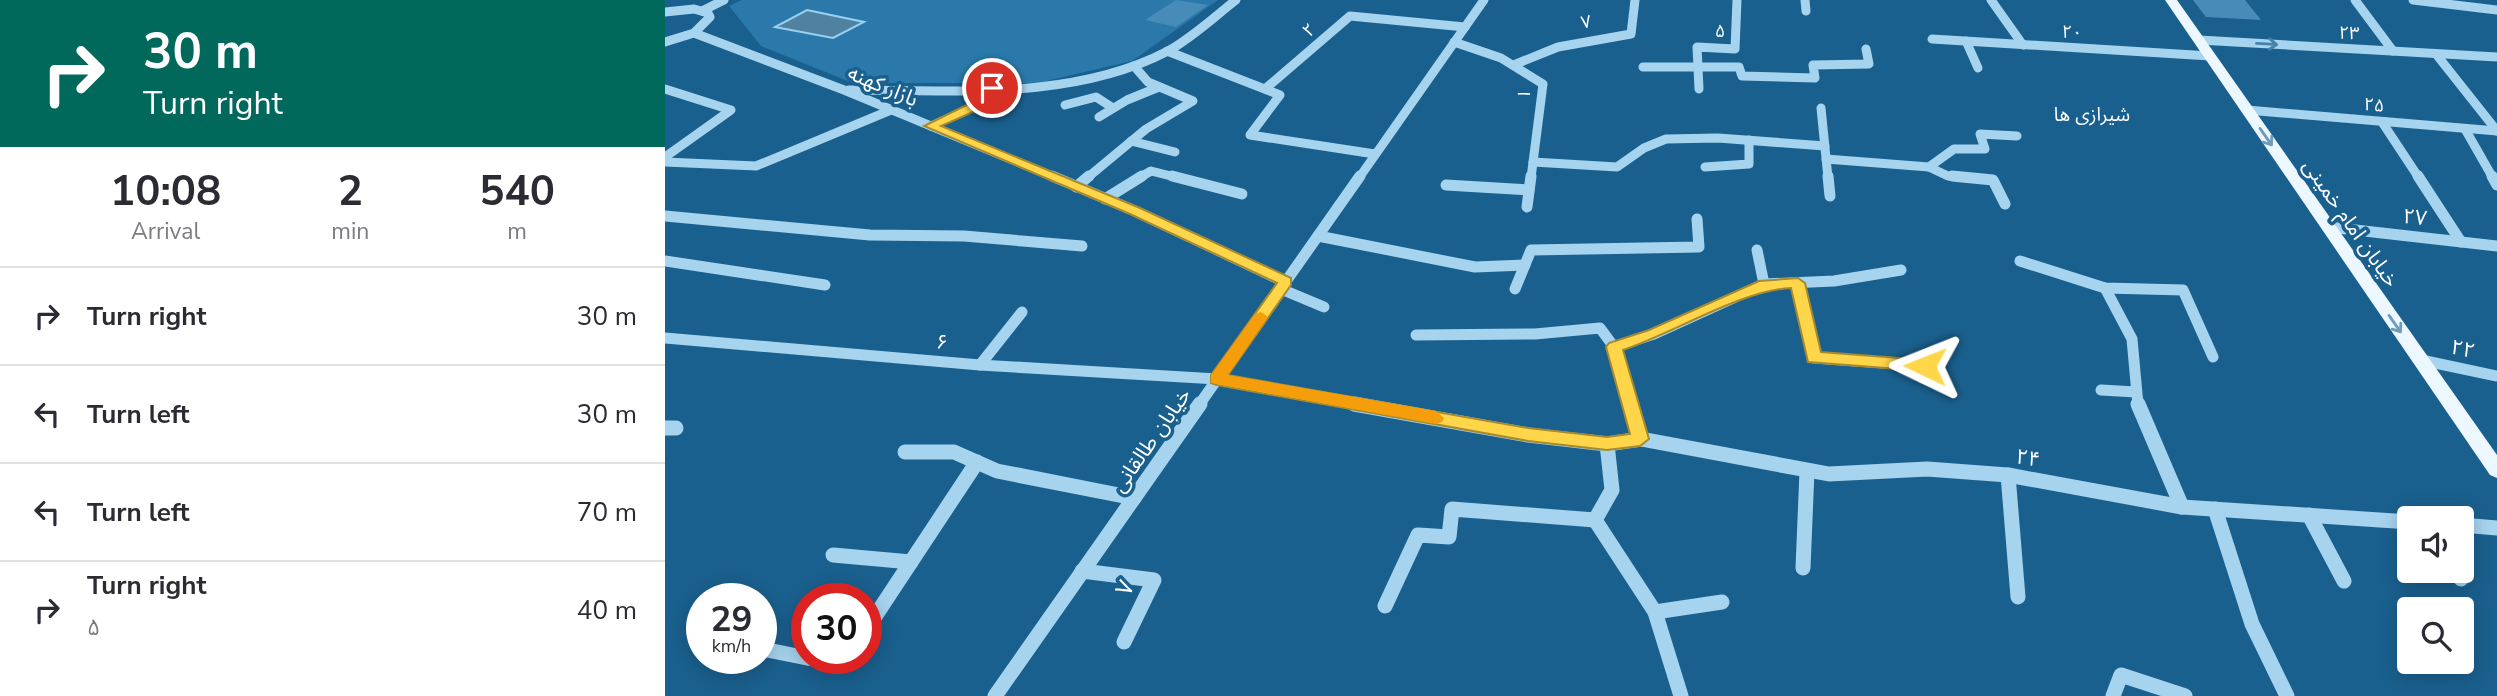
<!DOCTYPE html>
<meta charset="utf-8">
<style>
body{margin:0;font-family:"Nunito Sans","Noto Sans Arabic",sans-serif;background:#f2f2f3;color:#2b2b33;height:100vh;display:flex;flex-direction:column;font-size:26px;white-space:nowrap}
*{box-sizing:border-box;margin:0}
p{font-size:23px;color:#7c7c81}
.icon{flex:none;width:38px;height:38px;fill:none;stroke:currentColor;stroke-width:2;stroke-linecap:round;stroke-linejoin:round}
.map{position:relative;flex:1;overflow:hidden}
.drawer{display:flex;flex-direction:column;background:#fff;width:665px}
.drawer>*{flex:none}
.hud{background:#00695c;color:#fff;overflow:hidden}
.tools{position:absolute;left:1732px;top:506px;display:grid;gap:14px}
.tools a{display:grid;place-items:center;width:77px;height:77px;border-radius:7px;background:#fff;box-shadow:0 4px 18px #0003;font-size:35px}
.speed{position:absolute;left:21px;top:583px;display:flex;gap:14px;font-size:35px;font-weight:700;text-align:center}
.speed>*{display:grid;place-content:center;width:91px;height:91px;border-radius:50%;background:#fff;box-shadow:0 4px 18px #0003;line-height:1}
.speed small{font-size:18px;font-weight:400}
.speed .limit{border:10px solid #d22;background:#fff;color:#111}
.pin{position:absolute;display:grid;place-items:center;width:60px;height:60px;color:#fff;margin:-30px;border:4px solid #fff;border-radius:50%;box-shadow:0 2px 7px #0007}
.me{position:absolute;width:77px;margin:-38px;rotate:272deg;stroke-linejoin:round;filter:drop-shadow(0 0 5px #0008)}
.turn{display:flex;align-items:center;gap:24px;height:147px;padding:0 28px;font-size:32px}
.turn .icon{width:91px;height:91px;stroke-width:2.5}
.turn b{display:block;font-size:49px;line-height:60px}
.eta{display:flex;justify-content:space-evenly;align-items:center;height:119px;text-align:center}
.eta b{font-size:42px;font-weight:700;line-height:49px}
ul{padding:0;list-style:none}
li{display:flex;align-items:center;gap:21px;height:98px;padding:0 28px;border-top:2px solid #e1e1e2}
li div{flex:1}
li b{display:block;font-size:26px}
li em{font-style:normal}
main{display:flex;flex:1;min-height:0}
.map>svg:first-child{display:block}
.green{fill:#2a79aa}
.water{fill:#4f81a1;stroke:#99d0f0;stroke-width:2}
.building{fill:#478cb8}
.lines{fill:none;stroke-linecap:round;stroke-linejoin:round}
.minor-far2{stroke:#a6d3ee;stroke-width:9}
.minor-far1{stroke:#a6d3ee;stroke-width:11}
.minor{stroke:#a6d3ee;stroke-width:15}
.major{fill:#edf7ff;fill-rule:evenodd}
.oneway{stroke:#4482ab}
.oneway2{stroke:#6e9cbb}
.route{fill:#ffd54a;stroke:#a68a30;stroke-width:2}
.slow{fill:#f59e0b}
.labels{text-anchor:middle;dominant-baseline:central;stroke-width:7;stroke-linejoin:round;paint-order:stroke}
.far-street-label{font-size:18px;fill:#fff;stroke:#1a608e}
.far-neighbourhood-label{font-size:19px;fill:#fff;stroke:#1a608e}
.street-label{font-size:21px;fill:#fff;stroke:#1a608e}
.near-street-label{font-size:24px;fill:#fff;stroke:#1a608e}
</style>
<main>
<section class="drawer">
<div class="hud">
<div class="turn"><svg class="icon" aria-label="right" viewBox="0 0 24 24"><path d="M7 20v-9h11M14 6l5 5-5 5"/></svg><div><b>30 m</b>Turn right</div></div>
</div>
<div class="eta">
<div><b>10:08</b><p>Arrival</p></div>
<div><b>2</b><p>min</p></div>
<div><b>540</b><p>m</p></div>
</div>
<ul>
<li><svg class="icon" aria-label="right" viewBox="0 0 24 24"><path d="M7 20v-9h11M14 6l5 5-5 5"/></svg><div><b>Turn right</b></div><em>30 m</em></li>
<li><svg class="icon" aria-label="left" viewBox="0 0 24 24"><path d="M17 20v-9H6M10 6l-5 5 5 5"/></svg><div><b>Turn left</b></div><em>30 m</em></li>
<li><svg class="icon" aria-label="left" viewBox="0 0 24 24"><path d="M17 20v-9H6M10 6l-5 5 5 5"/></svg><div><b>Turn left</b></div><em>70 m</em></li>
<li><svg class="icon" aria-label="right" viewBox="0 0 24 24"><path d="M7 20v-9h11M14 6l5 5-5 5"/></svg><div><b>Turn right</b><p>۵</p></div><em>40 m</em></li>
</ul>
</section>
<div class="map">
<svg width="1832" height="696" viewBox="0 0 1832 696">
<rect width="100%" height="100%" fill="#1a608e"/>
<path class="green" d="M 77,0 L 553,0 L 467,61 L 372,83 L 188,83 L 96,46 L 64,6 Z"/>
<path class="water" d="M 142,10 L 199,22 L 168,38 L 110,27 Z"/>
<g class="building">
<path d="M 511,0 L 543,5 L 511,27 L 480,20 Z"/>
<path d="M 1528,0 L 1580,0 L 1596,20 L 1541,17 Z"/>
</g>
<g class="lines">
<g class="minor-far2">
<path d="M 1140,0 L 1141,11"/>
<path d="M 1326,0 L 1358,45"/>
<path d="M 1690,0 L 1728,51"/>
<path d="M 1748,0 L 1832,10"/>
<path d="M 37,11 L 59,0"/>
<path d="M 0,12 L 29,9 L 43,13 L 45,17 L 29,33 L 0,42"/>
<path d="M 29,33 L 179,90 L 391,178"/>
<path d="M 1267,39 L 1545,56"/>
<path d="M 1534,40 L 1832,57"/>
<path d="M 1301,41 L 1313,68"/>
<path d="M 789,42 L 836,58 L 878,84 L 866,178"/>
<path d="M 502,51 L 615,95 L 585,135 L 710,154"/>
<path d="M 1771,54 L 1832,131"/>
<path d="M 851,64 L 893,47 L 966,34 L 970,0"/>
<path d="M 978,67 L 1074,67 L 1077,76 L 1150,78 L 1148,65 L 1204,64 L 1201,49"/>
<path d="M 0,89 L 66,110 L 0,157"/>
<path d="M 600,89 L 685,16 L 800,27"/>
<path d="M 1034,89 L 1032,47 L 1070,49 L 1072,0"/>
<path d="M 184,90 C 289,90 407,101 503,51 C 528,37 549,17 571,0"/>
<path d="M 400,105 L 431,97 L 448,108"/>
<path d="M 1156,108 L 1163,178"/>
<path d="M 1582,110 L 1832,131"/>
<path d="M 434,117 L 462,100 L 494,87"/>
<path d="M 1717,122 L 1754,178"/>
<path d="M 266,126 L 313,105 L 327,87"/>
<path d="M 1800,129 L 1828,178"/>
<path d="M 466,141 L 510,152"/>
<path d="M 1161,159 L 1264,167 L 1289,149 L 1320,149 L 1315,134 L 1352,136"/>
<path d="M 0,162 L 91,166 L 226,110"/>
<path d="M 868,162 L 952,167 L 979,148 L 1001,139 L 1053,138 L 1160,146"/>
<path d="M 1040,167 L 1084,164 L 1084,140"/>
<path d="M 1264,167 L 1283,176 L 1306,178"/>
<path d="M 422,178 L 481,129 L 528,101 L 483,82 L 469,66"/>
<path d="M 474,178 L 486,171 L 514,178"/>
<path d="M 694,178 L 819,0"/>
</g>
<g class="minor-far1">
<path d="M 387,176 L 470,211 L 620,282"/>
<path d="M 507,176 L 577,194"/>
<path d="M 1163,176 L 1165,196"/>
<path d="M 1287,176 L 1328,180 L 1340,204"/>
<path d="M 1753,176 L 1796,242"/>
<path d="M 1827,176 L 1832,185"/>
<path d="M 781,185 L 864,190"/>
<path d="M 411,187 L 424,176"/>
<path d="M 440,199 L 477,176"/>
<path d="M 862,207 L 866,176"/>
<path d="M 0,216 L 205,235 L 299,236 L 417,246"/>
<path d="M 1664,227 L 1832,246"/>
<path d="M 653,236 L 810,267 L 860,265"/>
<path d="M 1092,250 L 1099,284"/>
<path d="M 0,261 L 160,285"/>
<path d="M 1355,261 L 1440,288 L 1518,290 L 1548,357"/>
<path d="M 1133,283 L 1149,358 L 1260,366"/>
<path d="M 1440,288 L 1467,339 L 1473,405"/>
<path d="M 616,289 L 659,307"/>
<path d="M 850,289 L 866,250 L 1034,247 L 1032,219"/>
<path d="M 751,335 L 870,334 L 935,328 L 949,347"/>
<path d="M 0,338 L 315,365 L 552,379 L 698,405"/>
<path d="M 1756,360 L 1832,376"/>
<path d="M 315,365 L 357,312"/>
<path d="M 1436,390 L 1471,392"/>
<path d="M 534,405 L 695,176"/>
<path d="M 966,405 L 949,347 L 989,334 L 1099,284 L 1169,281 L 1236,270"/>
</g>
<g class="minor">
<path d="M 689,404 L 863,435 L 942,444 L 976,439 L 1164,474 L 1262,469 L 1343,475 L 1517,507 L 1745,522"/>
<path d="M 966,404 L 976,439"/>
<path d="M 1473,404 L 1517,507"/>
<path d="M 0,428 L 11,428"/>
<path d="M 942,444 L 947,490 L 930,520 L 990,612 L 1016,696"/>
<path d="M 240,452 L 289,452 L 332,471 L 469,498"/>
<path d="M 1343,475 L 1353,597"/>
<path d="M 1550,509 L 1587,624 L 1622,696"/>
<path d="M 1644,515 L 1679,581"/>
<path d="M 1797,525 L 1832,528"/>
<path d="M 168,555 L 246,562"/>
<path d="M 1138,568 L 1142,471"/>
<path d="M 1790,570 L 1796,579"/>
<path d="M 417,571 L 489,580 L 459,642"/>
<path d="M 720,606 L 753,535 L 784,537 L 787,509 L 930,520"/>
<path d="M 990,612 L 1057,602"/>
<path d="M 201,630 L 312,462"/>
<path d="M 98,649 L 142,658"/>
<path d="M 143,658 L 178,665 L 183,658"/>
<path d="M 330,696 L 535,404"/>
<path d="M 1448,696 L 1456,675 L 1520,696"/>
</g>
<path class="major" d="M 1500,0 L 1512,0 L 1832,455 L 1832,478 L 1825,475 Z"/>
</g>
<defs><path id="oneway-shaft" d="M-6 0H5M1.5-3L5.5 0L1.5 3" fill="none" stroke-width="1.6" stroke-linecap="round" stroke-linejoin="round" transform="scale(1.75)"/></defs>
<use class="oneway" href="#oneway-shaft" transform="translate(1602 44) rotate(3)"/>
<g class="oneway2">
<use href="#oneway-shaft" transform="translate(1601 137) rotate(55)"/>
<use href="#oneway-shaft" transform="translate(1730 324) rotate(55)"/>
</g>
<path class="route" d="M 322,85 L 332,88 L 317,108 L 276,126 L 475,208 L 626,278 L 626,285 L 563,375 L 863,428 L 942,437 L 965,434 L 941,347 L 944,343 L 984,330 L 1094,281 L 1133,278 L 1140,283 L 1156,352 L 1260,360 L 1268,366 L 1260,371 L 1143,362 L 1126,288 C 1077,290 1009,333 958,350 L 984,439 L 975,446 L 942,450 L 863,441 L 552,385 L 546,383 L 546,375 L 612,283 L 465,214 L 259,126 L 308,102 Z"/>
<path class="slow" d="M 596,312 L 603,317 L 563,375 L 771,411 L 779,418 L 777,422 L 771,424 L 546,383 L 546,375 L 590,314 Z"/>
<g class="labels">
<g class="far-street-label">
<text transform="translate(921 22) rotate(-10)">۷</text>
<text transform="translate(644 30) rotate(-41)">۲</text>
<text transform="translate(1055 31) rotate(2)">۵</text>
<text transform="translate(1407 32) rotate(3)">۲۰</text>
<text transform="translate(1684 33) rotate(3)">۲۳</text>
<text transform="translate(859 94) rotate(-82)">۱</text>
<text transform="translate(1709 105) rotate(5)">۲۵</text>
</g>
<g class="far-neighbourhood-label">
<text x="1427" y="115">شیرازی ها</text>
</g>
<g class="street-label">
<text transform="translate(218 86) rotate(23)">بازار کهنه</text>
<text transform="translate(1750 217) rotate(6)">۲۷</text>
<text transform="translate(1686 223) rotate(55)">خیابان امام خمینی</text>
<text transform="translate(277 342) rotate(5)">۶</text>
<text transform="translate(1798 349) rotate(12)">۲۲</text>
<text transform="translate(486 440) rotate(-55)">خیابان طالقانی</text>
<text transform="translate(1363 458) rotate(9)">۲۴</text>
</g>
<g class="near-street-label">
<text transform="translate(460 588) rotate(-65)">۷</text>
</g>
</g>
</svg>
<div class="tools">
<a><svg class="icon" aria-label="sound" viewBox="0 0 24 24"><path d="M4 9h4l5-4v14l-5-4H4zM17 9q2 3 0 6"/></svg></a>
<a><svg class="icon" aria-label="search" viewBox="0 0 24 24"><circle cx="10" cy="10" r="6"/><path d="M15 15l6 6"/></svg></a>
</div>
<div class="speed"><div>29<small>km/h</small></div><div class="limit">30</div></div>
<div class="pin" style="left:327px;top:88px;background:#d93025"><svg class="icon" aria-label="arrive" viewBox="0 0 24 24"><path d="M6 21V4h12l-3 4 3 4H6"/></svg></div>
<svg class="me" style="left:1260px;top:366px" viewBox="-20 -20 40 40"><path d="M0-17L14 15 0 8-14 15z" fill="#ffd54a" stroke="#fff" stroke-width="4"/></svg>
</div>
</main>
